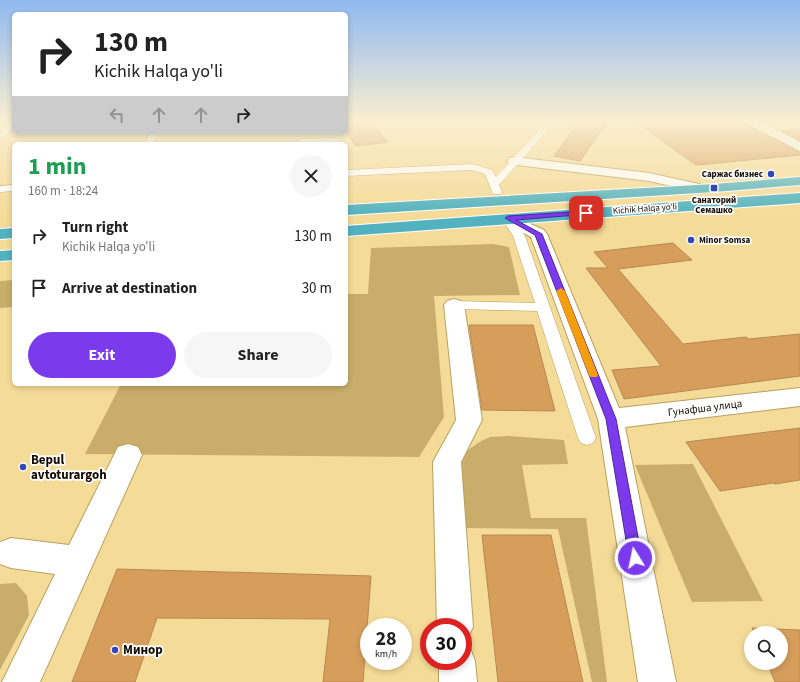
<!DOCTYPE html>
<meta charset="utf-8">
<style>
body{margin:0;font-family:"Source Sans 3",sans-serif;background:#f6f6f6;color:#222;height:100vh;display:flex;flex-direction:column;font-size:15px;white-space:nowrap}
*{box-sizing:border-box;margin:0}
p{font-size:13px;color:#767676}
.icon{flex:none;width:22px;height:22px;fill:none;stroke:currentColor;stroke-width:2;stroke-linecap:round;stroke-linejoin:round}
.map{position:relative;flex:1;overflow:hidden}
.panel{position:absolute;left:12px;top:142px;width:336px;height:244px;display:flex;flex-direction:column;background:#fff;border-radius:6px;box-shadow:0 2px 6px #0003}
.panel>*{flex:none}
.hud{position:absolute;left:12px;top:12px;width:336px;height:122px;border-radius:6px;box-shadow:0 2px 6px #0003;background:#fff;color:#222;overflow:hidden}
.tools{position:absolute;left:744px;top:626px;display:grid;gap:8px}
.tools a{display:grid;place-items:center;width:44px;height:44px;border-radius:50%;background:#fff;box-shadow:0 2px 6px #0003;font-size:20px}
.speed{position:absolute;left:360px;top:618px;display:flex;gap:8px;font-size:20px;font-weight:700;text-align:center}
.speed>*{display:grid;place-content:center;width:52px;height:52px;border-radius:50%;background:#fff;box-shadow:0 2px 6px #0003;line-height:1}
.speed small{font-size:10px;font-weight:400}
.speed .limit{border:6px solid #d22;background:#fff;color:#111}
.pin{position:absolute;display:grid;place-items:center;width:34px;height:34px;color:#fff;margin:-17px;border-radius:8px;box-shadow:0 2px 6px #0006}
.me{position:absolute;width:44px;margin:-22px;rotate:350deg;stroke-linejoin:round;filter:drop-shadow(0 0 3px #0008)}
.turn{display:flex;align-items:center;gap:14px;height:84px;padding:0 16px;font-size:18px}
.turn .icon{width:52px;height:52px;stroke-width:2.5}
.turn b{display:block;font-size:28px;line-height:34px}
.lanes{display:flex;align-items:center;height:38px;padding:0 16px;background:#0003;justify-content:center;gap:20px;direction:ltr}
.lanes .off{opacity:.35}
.round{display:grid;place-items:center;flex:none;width:42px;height:42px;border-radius:21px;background:#f6f6f6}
.overview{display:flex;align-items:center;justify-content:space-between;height:68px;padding:0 16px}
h1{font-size:24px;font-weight:700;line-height:30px;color:#1e9e55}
.button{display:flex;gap:8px;margin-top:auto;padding:8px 16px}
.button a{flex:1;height:46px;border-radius:24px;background:#7c3aed;color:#fff;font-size:16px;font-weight:700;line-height:46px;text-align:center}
.button a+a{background:#f6f6f6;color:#222}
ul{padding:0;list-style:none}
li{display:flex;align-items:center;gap:12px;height:52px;padding:0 16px}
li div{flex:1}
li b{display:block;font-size:15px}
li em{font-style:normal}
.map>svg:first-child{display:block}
.green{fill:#c8ae6a}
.building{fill:#d79e5b;stroke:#b68853}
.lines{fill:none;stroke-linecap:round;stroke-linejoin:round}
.service-casing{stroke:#b9a05e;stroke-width:1}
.pedestrian-casing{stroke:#b9a05e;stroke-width:2}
.minor-casing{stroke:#b9a05e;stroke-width:2}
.trunk-casing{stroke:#fff;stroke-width:2}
.service{fill:#fff;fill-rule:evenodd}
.pedestrian{fill:#fff;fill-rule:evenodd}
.minor{fill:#fff;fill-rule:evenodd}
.trunk{fill:#52b2bf;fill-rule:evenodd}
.route{fill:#7c3aed;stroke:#51269a}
.slow{fill:#f59e0b}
.poi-dot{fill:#3048b9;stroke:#fefefe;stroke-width:1.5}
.labels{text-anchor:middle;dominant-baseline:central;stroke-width:3.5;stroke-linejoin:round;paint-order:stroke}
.far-poi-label{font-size:9px;font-weight:bold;fill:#140b00;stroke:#fefefe;text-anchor:end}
.far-street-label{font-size:9px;fill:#140b00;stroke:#fefefe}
.street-label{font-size:11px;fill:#140b00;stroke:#fefefe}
.near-poi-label{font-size:13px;font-weight:bold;fill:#140b00;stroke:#fefefe;text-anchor:start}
</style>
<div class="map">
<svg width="800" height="682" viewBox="0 0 800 682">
<rect width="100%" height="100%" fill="#f5db98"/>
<g class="green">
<path d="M 493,244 L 509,247 L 520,295 L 434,296 L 444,417 L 419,457 L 85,454 L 121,384 L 346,384 L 346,294 L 368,294 L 371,248 Z"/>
<path d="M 14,280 L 14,307 L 0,308 L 0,281 Z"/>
<path d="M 509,436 L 564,440 L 568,464 L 522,465 L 531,518 L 586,518 L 607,682 L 592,682 L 558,529 L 463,528 L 460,462 L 468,450 L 481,441 L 490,437 Z"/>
<path d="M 693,464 L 763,601 L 692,602 L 635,465 Z"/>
<path d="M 16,583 L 27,596 L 29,615 L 0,670 L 0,584 Z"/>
</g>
<g class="building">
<path d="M 346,120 L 370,120 L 388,142 L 356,146 L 346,132 Z"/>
<path d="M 580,120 L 609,120 L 580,161 L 554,156 Z"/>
<path d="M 633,120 L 729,120 L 728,124 L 744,123 L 800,152 L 800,155 L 696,165 Z"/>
<path d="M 800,129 L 800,140 L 782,131 Z"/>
<path d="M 673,243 L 692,260 L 618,269 L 683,344 L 746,337 L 749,339 L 800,334 L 800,376 L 624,399 L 612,370 L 661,366 L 586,268 L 608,268 L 594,252 Z"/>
<path d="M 469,325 L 533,325 L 555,411 L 482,410 Z"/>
<path d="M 800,428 L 800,480 L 775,484 L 773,483 L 720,491 L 686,442 Z"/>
<path d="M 482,535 L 551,535 L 583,682 L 498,682 Z"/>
<path d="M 117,569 L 371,576 L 363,682 L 323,682 L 330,619 L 157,618 L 135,682 L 72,682 Z"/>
<path d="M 752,628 L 800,630 L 800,682 L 775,682 L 767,663 L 781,663 L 781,633 L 754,633 Z"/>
</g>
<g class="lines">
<defs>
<g id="service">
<path d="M 548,120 L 557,120 L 499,185 L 502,192 L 501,194 L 493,194 L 485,174 L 472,170 L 346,176 L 346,170 L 473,164 L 492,170 L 496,177 Z"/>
<path d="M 11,123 L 14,123 L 14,129 L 0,139 L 0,132 Z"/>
<path d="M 151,132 L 159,133 L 152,144 L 144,144 Z"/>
<path d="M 336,138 L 339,139 L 341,144 L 300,144 L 298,142 L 302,139 Z"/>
<path d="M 14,185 L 14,191 L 0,192 L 0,186 Z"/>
<path d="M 508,216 L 512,217 L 525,236 L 596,438 L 593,443 L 587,445 L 581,443 L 578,438 L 537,311 L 454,309 L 449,308 L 447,305 L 449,302 L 454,301 L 535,303 L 513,236 L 502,219 Z"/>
</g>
<g id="pedestrian">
<path d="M 454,299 L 461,301 L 464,305 L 482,420 L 461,462 L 473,627 L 467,639 L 463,641 L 463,627 L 437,627 L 433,462 L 456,420 L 444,305 L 447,301 Z"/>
<path d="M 128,444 L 138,447 L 142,455 L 40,682 L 2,682 L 55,574 L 11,568 L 0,564 L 0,542 L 11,538 L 69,545 L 118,447 Z"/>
<path d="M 463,645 L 470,648 L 475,661 L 477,682 L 439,682 L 439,661 L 463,661 Z"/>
</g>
<g id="minor">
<path d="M 744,120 L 759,120 L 800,142 L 800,151 L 746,123 Z"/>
<path d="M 514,157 L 649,173 L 708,186 L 710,189 L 708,192 L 703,193 L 649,181 L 509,164 L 507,161 L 509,158 Z"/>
<path d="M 508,214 L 544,230 L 547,234 L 619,408 L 800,388 L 800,406 L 625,427 L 676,682 L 638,682 L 598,419 L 531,237 L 502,222 L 500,219 L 502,216 Z"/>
</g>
<g id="trunk">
<path d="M 800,177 L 800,185 L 714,192 L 346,215 L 346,205 L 714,184 Z"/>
<path d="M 800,193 L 800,203 L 346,236 L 346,226 Z"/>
<path d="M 14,228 L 14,238 L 0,239 L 0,229 Z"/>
<path d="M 14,250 L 14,260 L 0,261 L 0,251 Z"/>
</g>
</defs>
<use href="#service" class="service-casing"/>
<use href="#pedestrian" class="pedestrian-casing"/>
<use href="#minor" class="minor-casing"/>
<use href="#trunk" class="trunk-casing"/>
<use href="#service" class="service"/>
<use href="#pedestrian" class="pedestrian"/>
<use href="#minor" class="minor"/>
<use href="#trunk" class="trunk"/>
</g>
<linearGradient id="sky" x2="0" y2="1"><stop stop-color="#90b9f0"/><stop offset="0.56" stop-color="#faefd1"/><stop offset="1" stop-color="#faefd1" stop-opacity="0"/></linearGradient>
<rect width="800" height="216" fill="url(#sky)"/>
<path class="route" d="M 586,211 L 589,211 L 589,214 L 516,220 L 542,234 L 616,419 L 642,558 L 640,563 L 635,565 L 631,563 L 629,558 L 606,419 L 535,235 L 505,218 L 508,216 Z"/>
<path class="slow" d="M 561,288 L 565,291 L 598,375 L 597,377 L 590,377 L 589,375 L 556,291 Z"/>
<g class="poi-dot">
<circle cx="771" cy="174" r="4"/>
<rect x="710" y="184" width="8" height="8" rx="2"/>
<circle cx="691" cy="240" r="4"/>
<circle cx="23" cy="467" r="4"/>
<circle cx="115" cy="650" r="4"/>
</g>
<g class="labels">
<g class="far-poi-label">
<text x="763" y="174">Саржас бизнес</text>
<text x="714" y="200" text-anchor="middle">Санаторий<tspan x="714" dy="10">Семашко</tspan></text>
<text x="699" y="240" text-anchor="start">Minor Somsa</text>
</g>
<g class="far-street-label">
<text transform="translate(645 209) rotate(-4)">Kichik Halqa yo'li</text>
</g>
<g class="street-label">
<text transform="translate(705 408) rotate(-7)">Гунафша улица</text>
</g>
<g class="near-poi-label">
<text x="31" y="460">Bepul<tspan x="31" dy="15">avtoturargoh</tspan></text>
<text x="123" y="650">Минор</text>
</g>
</g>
</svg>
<div class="tools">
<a><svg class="icon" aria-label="search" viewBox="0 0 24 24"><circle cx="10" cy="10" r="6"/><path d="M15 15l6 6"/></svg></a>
</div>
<div class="speed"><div>28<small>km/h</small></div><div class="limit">30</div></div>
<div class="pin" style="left:586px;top:213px;background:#d93025"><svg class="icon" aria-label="arrive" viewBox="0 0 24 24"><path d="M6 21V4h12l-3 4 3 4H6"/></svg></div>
<svg class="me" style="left:635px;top:558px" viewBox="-20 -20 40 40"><circle r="17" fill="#7c3aed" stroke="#fff" stroke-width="3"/><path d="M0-11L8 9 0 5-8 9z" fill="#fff"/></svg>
<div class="hud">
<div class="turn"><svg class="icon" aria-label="right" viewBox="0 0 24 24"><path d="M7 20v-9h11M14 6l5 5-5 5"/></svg><div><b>130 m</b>Kichik Halqa yo'li</div></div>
<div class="lanes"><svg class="icon off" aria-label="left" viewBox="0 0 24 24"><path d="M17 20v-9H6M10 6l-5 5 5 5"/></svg><svg class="icon off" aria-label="ahead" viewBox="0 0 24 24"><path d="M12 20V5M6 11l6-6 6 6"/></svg><svg class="icon off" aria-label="ahead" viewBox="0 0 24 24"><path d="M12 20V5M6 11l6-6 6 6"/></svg><svg class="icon" aria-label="right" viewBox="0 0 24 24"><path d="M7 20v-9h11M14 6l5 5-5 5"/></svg></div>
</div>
<section class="panel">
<div class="overview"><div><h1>1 min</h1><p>160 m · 18:24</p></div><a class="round"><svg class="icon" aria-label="close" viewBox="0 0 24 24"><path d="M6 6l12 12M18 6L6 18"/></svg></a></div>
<ul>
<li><svg class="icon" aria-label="right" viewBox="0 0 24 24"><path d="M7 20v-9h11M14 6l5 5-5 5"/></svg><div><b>Turn right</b><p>Kichik Halqa yo'li</p></div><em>130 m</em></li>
<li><svg class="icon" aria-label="arrive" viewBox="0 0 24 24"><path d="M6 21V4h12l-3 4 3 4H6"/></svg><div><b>Arrive at destination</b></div><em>30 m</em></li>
</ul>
<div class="button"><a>Exit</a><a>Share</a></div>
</section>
</div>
